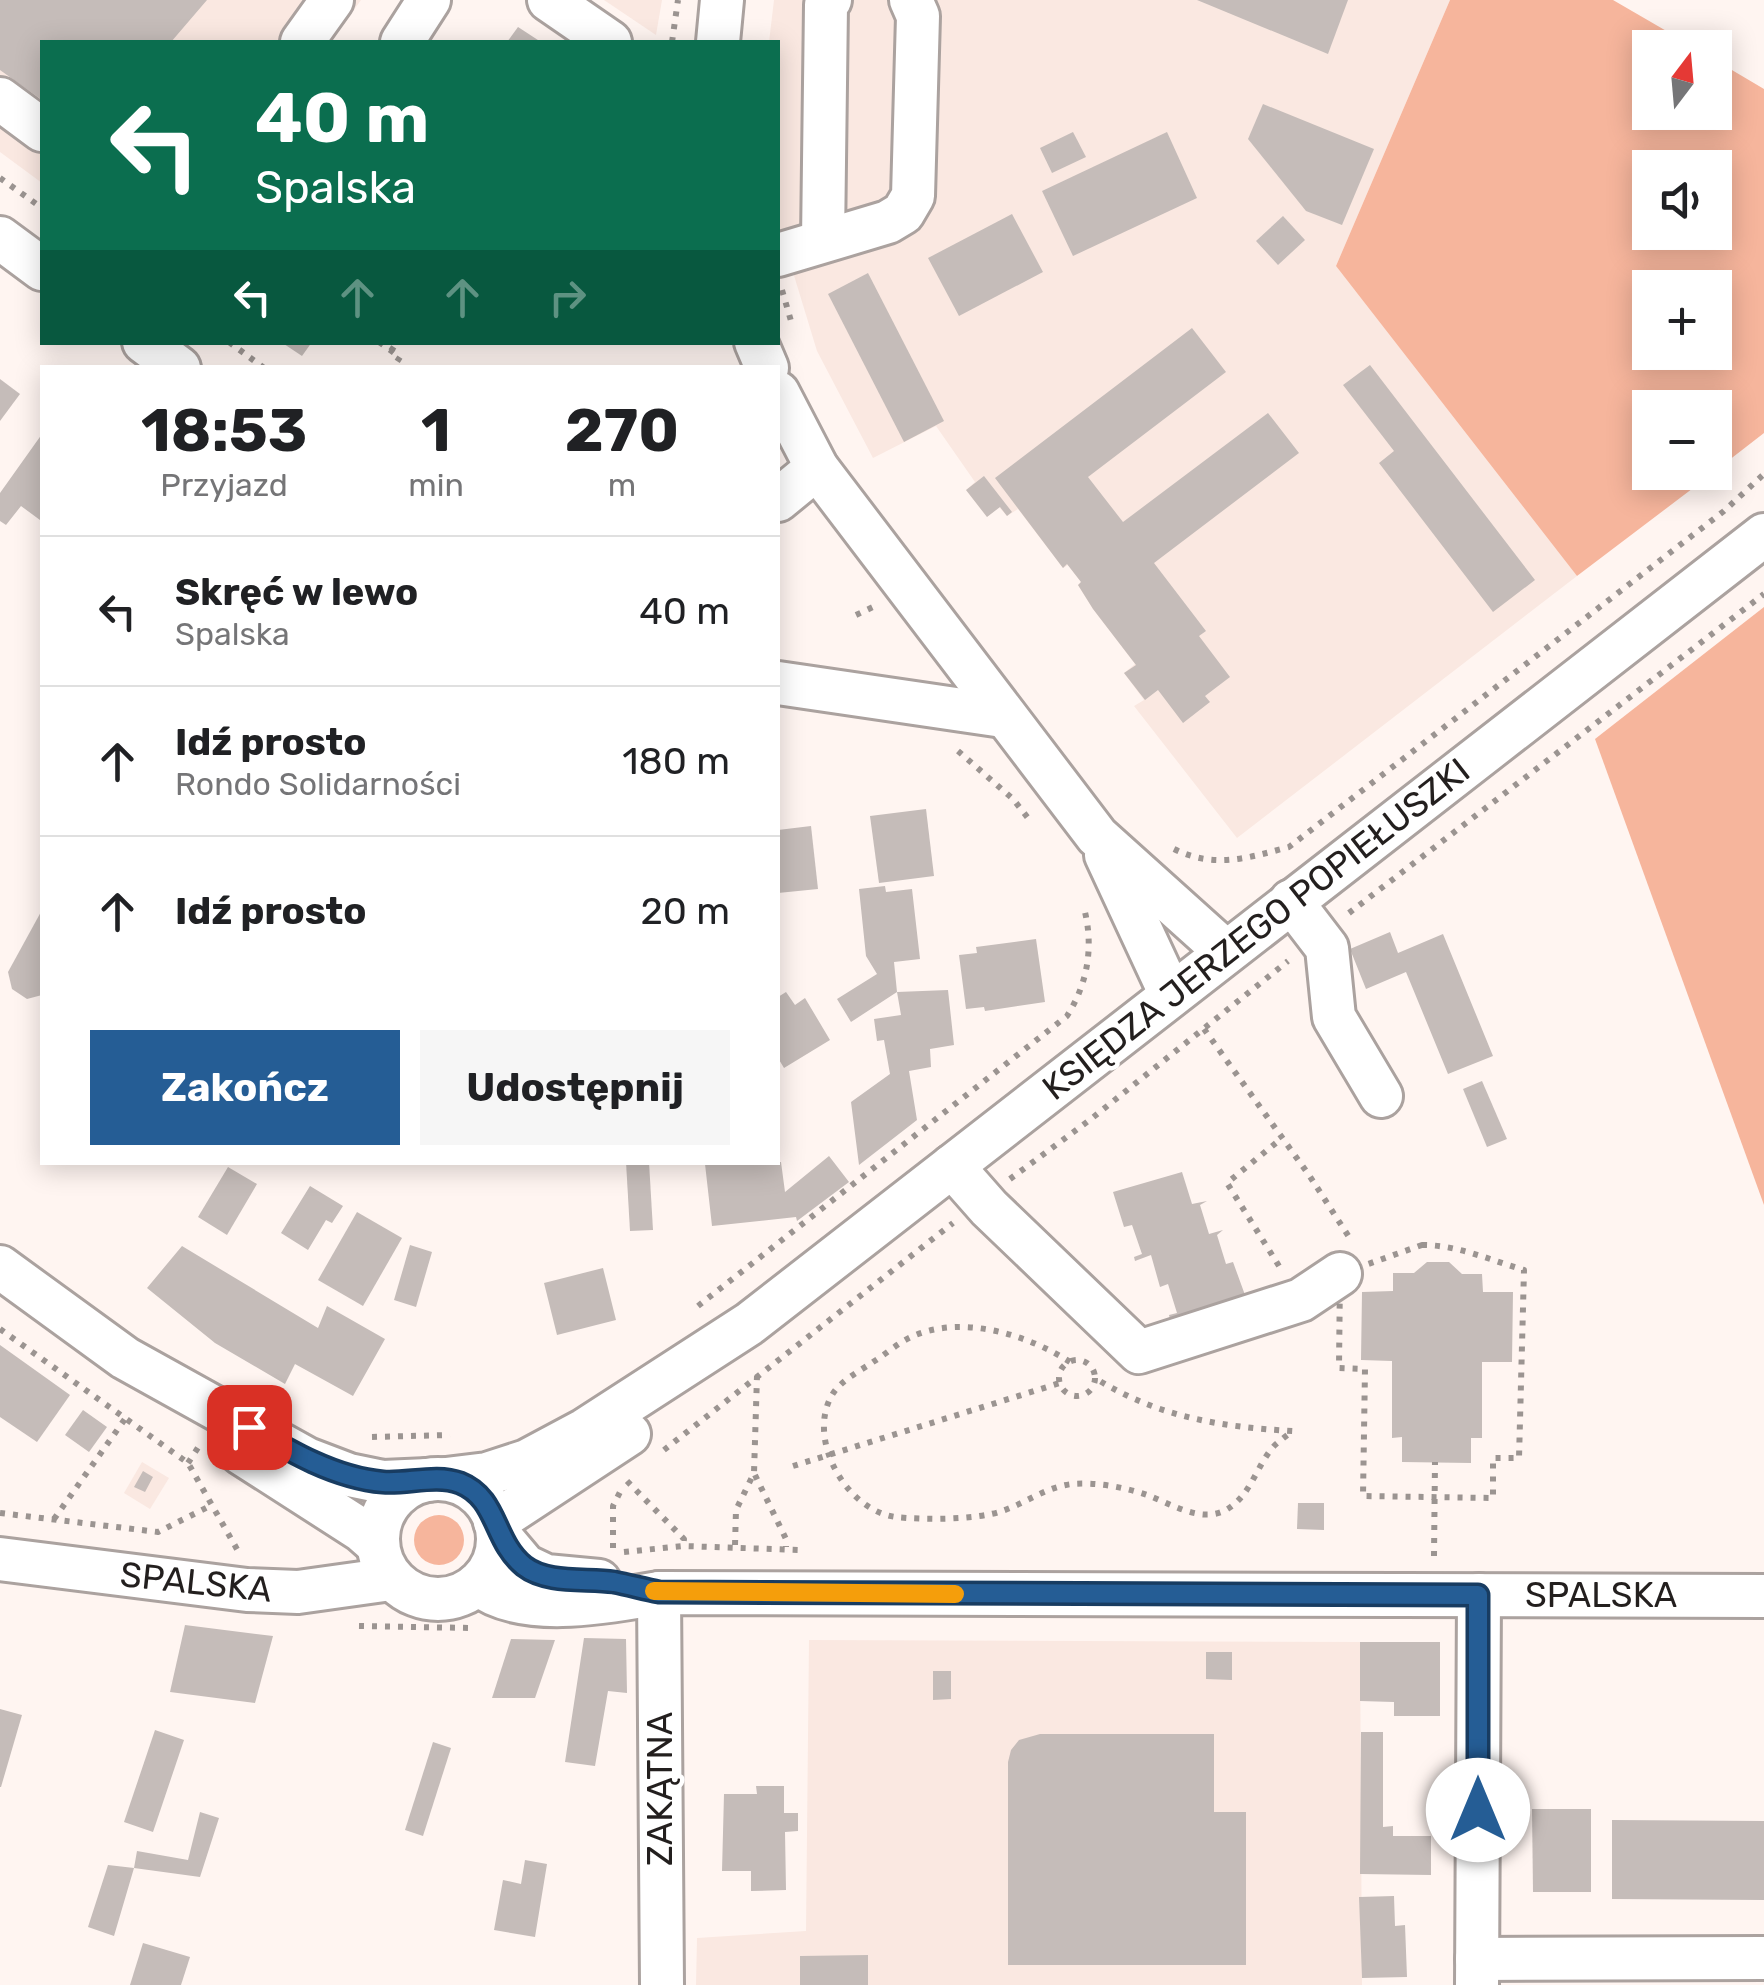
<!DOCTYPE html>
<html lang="pl">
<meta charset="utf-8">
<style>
body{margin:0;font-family:Rubik,sans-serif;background:#f6f6f6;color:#202124;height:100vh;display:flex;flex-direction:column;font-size:38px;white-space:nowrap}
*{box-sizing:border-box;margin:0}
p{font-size:32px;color:#757577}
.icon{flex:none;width:55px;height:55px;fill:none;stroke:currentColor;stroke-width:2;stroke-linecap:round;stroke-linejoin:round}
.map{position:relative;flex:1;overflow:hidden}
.side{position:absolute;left:40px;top:365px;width:740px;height:800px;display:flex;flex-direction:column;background:#fff;border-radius:0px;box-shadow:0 5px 25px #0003}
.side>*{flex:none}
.top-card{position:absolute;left:40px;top:40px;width:740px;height:305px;border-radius:0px;box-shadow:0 5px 25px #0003;background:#0b6e4f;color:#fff;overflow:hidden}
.needle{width:65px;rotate:16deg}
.controls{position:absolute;left:1632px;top:30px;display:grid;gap:20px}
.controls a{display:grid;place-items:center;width:100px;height:100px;border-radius:0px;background:#fff;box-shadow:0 5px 25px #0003;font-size:50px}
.pin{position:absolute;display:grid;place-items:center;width:85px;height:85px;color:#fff;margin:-42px;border-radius:20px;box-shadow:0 5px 15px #0006}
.me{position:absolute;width:110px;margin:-55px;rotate:0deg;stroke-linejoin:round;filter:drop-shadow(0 0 8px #0008)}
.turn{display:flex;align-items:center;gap:35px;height:210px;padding:0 50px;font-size:45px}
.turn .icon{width:130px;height:130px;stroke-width:2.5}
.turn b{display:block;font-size:70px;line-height:85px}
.lanes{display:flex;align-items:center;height:95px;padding:0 50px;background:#0003;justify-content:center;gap:50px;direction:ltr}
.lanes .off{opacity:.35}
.eta{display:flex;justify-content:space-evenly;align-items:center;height:170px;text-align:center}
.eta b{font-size:60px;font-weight:700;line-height:70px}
.button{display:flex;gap:20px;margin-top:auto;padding:20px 50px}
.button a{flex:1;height:115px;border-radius:0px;background:#255d95;color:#fff;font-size:40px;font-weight:700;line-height:115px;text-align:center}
.button a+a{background:#f6f6f6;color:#202124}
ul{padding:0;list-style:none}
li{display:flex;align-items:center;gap:30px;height:150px;padding:0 50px;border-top:2px solid #e0e0e0}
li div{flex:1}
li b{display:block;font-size:38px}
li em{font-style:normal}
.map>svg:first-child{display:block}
.built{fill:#fae8e1}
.green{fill:#f6b59c;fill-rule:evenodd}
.building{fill:#c5bcb9}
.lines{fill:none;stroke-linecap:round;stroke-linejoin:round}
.minor-casing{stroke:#aba29f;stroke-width:48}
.path{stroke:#9b9491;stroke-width:6;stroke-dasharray:5 8;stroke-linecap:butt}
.minor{stroke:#fff;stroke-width:42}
.route-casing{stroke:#183c61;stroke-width:25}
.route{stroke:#255d95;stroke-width:18}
.slow{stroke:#f59e0b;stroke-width:18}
.labels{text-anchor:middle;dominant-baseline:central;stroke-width:9;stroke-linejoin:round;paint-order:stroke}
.street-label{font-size:35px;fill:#231f1e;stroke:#fff}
</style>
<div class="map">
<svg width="1764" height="1985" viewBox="0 0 1764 1985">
<rect width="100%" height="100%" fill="#fff5f1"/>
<g class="built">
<path d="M 0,0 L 361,0 L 331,42 L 42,42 L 42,183 L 0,152 Z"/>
<path d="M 604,0 L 662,0 L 656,35 Z"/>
<path d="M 774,0 L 1450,0 L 1336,266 L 1577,576 L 1237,838 L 1134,706 L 1144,700 L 1124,673 L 1135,664 L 1093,609 L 1078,585 L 1081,582 L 1068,565 L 1063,568 L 1018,509 L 1007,516 L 999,507 L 987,517 L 966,490 L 975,482 L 936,426 L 873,458 L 817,351 L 778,223 L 778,42 L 769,42 Z"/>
<path d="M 142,1462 L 169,1478 L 150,1509 L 124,1493 Z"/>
<path d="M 809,1640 L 1360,1642 L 1362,1985 L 696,1985 L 697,1938 L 806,1931 Z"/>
</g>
<g class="green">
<path d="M 1450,0 L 1613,0 L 1694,47 L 1650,48 L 1650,112 L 1715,112 L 1715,60 L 1764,89 L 1764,433 L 1715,471 L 1715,408 L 1650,408 L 1650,472 L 1713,473 L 1577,576 L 1336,266 ZM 1650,168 L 1715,168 L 1715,232 L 1650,232 ZM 1650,288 L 1715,288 L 1715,352 L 1650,352 Z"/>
<path d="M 1764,607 L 1764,1205 L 1595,739 Z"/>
<circle cx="439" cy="1540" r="25"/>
</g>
<g class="building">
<path d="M 0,0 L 207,0 L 171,42 L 42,42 L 42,100 L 0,70 Z"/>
<path d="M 1197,0 L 1348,0 L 1328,54 Z"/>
<path d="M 518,27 L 541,42 L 507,42 Z"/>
<path d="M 1263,104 L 1374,149 L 1342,225 L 1306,211 L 1248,139 Z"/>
<path d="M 1073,132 L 1086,157 L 1052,173 L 1040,148 Z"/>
<path d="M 1167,132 L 1197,198 L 1073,256 L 1042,191 Z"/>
<path d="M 1012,214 L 1043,272 L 959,316 L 928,258 Z"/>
<path d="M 1283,216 L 1305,240 L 1278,265 L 1256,241 Z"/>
<path d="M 868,273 L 944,421 L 904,442 L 828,294 Z"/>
<path d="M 1192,328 L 1226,372 L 1088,477 L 1123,522 L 1268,413 L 1299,453 L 1154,563 L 1206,631 L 1199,636 L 1230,677 L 1205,696 L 1210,702 L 1183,723 L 1158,690 L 1145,700 L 1124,673 L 1136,665 L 1093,609 L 1078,585 L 1081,582 L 1067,564 L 1063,568 L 995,478 Z"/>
<path d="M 281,342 L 312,342 L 302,356 Z"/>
<path d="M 1370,365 L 1535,580 L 1493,612 L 1379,463 L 1394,451 L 1343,385 Z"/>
<path d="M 0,379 L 20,394 L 0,421 Z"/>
<path d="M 42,434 L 42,517 L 40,520 L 21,506 L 6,525 L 0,521 L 0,493 Z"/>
<path d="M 984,476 L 1012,512 L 1007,516 L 1000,507 L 987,517 L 966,490 Z"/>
<path d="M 926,809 L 934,876 L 879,883 L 870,816 Z"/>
<path d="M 811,826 L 818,889 L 778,893 L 778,830 Z"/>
<path d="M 885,886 L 886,892 L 912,889 L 920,959 L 894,962 L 897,992 L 851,1022 L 837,999 L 877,974 L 866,956 L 859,889 Z"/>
<path d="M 42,910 L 42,995 L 27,999 L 12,989 L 8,972 Z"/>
<path d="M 1390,932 L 1398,953 L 1443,934 L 1493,1056 L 1448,1074 L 1406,972 L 1366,989 L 1350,949 Z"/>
<path d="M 1036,939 L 1045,1002 L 985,1011 L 984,1007 L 966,1009 L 959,955 L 977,953 L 976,947 Z"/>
<path d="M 948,990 L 954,1045 L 930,1049 L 931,1067 L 909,1071 L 917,1120 L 859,1165 L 851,1102 L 890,1074 L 884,1040 L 877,1041 L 874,1019 L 901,1015 L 897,992 Z"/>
<path d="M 786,992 L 795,1005 L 805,998 L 830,1040 L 784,1068 L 778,1058 L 778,997 Z"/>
<path d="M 1482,1081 L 1507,1139 L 1487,1147 L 1463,1089 Z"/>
<path d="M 829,1156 L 849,1182 L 797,1221 L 796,1217 L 712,1226 L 705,1164 L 781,1162 L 785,1192 Z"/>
<path d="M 626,1162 L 649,1162 L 653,1230 L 630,1231 Z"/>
<path d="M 228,1167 L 257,1184 L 227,1235 L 198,1217 Z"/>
<path d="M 1182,1172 L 1192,1204 L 1207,1201 L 1200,1205 L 1209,1234 L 1223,1230 L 1217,1235 L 1226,1264 L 1233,1262 L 1245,1295 L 1170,1319 L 1169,1315 L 1177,1313 L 1168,1284 L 1160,1287 L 1151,1255 L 1135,1261 L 1134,1257 L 1142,1254 L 1132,1225 L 1124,1227 L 1113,1192 Z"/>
<path d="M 310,1186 L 343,1206 L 332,1223 L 326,1220 L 308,1250 L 281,1233 Z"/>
<path d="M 357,1212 L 402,1238 L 363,1306 L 318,1280 Z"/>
<path d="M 410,1245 L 432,1252 L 416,1307 L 394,1300 Z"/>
<path d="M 182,1246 L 318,1328 L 327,1306 L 385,1339 L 353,1396 L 295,1364 L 285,1384 L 215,1343 L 147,1288 Z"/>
<path d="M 1427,1262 L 1449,1262 L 1462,1274 L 1482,1274 L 1483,1292 L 1513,1292 L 1512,1362 L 1482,1362 L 1482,1438 L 1471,1438 L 1471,1463 L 1402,1462 L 1402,1437 L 1392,1438 L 1392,1361 L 1361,1360 L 1362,1292 L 1393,1291 L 1393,1273 L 1414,1273 Z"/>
<path d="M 603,1268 L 616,1320 L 557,1335 L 544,1283 Z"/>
<path d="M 0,1345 L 70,1395 L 37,1442 L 0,1417 Z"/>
<path d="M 83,1410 L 107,1427 L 89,1452 L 65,1435 Z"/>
<path d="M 143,1471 L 153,1477 L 145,1492 L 134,1487 Z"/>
<path d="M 1298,1503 L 1324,1503 L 1324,1530 L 1297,1529 Z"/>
<path d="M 185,1625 L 273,1636 L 255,1703 L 170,1692 Z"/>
<path d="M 584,1638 L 626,1639 L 627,1693 L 608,1691 L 595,1766 L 565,1762 Z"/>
<path d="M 511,1639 L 555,1640 L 535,1698 L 492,1698 Z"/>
<path d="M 1360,1642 L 1440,1642 L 1440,1716 L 1394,1716 L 1394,1702 L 1360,1701 Z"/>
<path d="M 1206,1652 L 1232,1652 L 1232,1680 L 1206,1679 Z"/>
<path d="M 933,1671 L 951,1671 L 951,1699 L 933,1700 Z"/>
<path d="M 0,1709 L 22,1715 L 1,1787 L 0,1787 Z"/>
<path d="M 155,1730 L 184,1740 L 153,1832 L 124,1822 Z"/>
<path d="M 1361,1732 L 1383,1732 L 1383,1827 L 1393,1826 L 1393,1836 L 1431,1836 L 1431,1875 L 1360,1874 Z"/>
<path d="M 1040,1734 L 1214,1734 L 1214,1812 L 1246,1812 L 1246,1965 L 1008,1965 L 1008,1762 L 1011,1750 L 1019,1740 Z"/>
<path d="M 433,1742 L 451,1748 L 423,1836 L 405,1830 Z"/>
<path d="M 756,1786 L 784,1786 L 784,1813 L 798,1813 L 798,1831 L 785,1832 L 786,1890 L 751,1891 L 751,1871 L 722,1871 L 724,1794 L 757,1794 Z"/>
<path d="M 1532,1809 L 1591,1809 L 1591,1892 L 1533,1892 Z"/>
<path d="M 200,1812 L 219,1818 L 200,1877 L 134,1868 L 114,1936 L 88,1927 L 108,1865 L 134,1868 L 137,1851 L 188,1860 Z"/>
<path d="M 1612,1820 L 1764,1821 L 1764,1900 L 1612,1899 Z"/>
<path d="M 525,1860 L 547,1864 L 535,1937 L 494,1930 L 503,1880 L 521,1884 Z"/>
<path d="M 1394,1896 L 1395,1926 L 1405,1925 L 1407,1977 L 1362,1978 L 1359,1897 Z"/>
<path d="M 143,1943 L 190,1957 L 181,1985 L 130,1985 Z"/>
<path d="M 868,1955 L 868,1985 L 800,1985 L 800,1956 Z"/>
</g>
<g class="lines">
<defs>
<g id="minor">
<path d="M 549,0 L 610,42"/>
<path d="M 302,42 L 332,0"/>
<path d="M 402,42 L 429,0"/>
<path d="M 718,42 L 722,0"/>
<path d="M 0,99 L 42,130"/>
<path d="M 0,238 L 42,269"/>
<path d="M 823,240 L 826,5 L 830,0"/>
<path d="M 778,255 L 888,222 L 903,213 L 913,196 L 918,16 L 911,0"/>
<path d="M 144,342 L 179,368"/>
<path d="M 756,342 L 767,368"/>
<path d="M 778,393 L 817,468 L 1097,836 L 1226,952"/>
<path d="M 778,500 L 817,468"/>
<path d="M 778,683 L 1003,716"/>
<path d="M 1106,855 L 1171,995"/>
<path d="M 1291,901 L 1327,948 L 1334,1017 L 1381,1096"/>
<path d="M 952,1166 L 989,1208 L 1139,1352 L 1301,1300 L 1340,1274"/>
<path d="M 0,1267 L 125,1358 L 307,1459 L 349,1475 L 383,1482 L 428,1480"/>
<path d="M 241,1453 L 361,1530 L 377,1544"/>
<circle cx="438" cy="1539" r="60"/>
<path d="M 446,1479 L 487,1474 L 527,1461 L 585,1430 L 749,1324 L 1764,535"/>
<path d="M 495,1522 L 629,1434"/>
<path d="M 498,1534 L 525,1566 L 546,1576 L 599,1581"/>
<path d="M 0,1559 L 247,1590 L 298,1592 L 391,1579"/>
<path d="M 478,1584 C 521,1619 608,1602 659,1593 L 1764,1596"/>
<path d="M 659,1593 L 662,1985"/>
<path d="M 1477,1959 L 1764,1958"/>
<path d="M 1477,1985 L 1479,1595"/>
</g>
</defs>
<use href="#minor" class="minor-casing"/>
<g class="path">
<path d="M 672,42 L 678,0"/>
<path d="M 0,178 L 42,208"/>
<path d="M 782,290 L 791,321"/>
<path d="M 229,342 L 264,368"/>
<path d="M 379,342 L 400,357 L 393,368"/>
<path d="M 391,351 L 397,342"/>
<path d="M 856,615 L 873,607 L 873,603"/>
<path d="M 958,751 L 1013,799 L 1028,818"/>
<path d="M 1174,849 C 1214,869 1248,858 1289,847 L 1724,511 L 1764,474"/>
<path d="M 1349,913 L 1764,594"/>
<path d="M 1204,1029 L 1309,1175 L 1349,1237"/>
<path d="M 1010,1179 L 1091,1119 L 1288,961"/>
<path d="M 1422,1245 C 1458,1245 1490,1260 1524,1270 L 1519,1458 L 1493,1458 L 1493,1498 L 1363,1496 L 1365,1369 L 1339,1368 L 1340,1274 Z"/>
<path d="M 1279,1266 L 1227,1183 L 1282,1138"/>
<path d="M 698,1306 L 1067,1016 C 1088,983 1094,946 1084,908"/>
<path d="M 0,1329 L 188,1463 L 238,1551"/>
<circle cx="1077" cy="1378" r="18"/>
<path d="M 1070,1362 C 1026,1334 961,1314 911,1337 C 898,1343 886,1354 873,1362 C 860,1371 841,1380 832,1395 C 806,1440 847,1511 896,1517 C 923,1520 977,1520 1002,1511 C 1026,1503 1046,1487 1072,1484 C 1096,1482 1124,1487 1147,1495 C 1173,1504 1205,1527 1232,1506 C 1252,1491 1258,1463 1275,1445 C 1281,1440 1287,1435 1293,1431 C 1221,1427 1157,1417 1095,1378"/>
<path d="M 372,1437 L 450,1435"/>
<path d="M 664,1450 L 953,1223"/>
<path d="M 188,1463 L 201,1443"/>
<path d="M 793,1466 L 1060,1383"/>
<path d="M 755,1475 L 786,1539 L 786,1547"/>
<path d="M 627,1481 L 684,1539 L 683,1545"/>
<path d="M 0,1513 L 158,1532 L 212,1505"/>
<path d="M 54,1519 L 125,1419"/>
<path d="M 735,1545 L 736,1510 L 754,1473 L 757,1376"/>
<path d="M 613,1548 L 613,1506 L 622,1488"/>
<path d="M 624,1552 L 683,1546 L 801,1550"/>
<path d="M 1434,1556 L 1435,1462"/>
<path d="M 359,1626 L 472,1628"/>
</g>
<use href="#minor" class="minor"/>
</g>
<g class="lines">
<defs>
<path id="route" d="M 249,1427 C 289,1451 335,1478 383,1482 C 408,1484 436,1474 460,1483 C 498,1498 493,1541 524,1566 C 547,1584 586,1578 614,1582 C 629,1585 644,1589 659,1592 L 1478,1595 L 1478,1810"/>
</defs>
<use href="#route" class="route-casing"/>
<use href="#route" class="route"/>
<path class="slow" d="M 654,1591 L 955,1594"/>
</g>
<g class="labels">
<g class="street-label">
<text transform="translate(1256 929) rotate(-38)">KSIĘDZA JERZEGO POPIEŁUSZKI</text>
<text transform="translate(196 1582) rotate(6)">SPALSKA</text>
<text x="1601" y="1595">SPALSKA</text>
<text transform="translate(660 1789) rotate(-90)">ZAKĄTNA</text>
</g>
</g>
</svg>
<div class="controls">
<a><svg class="needle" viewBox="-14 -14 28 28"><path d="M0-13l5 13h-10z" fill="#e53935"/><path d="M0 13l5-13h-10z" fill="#757577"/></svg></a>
<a><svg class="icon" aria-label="sound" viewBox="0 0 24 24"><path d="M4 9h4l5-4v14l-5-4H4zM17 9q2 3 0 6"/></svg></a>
<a>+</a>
<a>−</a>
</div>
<div class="pin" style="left:249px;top:1427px;background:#d93025"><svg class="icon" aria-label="arrive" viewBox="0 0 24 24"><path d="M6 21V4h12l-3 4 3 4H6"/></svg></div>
<svg class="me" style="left:1478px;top:1810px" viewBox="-20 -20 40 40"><circle r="19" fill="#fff"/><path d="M0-13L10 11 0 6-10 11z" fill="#255d95"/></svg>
<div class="top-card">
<div class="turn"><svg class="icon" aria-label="left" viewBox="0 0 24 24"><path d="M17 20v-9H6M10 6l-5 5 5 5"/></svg><div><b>40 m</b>Spalska</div></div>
<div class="lanes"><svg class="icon" aria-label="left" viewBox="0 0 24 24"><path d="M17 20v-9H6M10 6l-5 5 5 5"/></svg><svg class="icon off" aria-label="ahead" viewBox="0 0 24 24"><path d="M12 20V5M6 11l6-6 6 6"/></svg><svg class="icon off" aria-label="ahead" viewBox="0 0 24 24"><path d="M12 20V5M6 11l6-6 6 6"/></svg><svg class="icon off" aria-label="right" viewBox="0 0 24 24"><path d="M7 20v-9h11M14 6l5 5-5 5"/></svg></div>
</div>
<section class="side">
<div class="eta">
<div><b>18:53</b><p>Przyjazd</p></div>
<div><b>1</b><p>min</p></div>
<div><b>270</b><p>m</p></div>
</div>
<ul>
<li><svg class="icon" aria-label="left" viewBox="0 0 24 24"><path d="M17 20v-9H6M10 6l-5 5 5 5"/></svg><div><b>Skręć w lewo</b><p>Spalska</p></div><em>40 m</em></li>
<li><svg class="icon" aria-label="ahead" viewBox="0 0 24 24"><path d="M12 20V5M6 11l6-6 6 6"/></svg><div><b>Idź prosto</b><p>Rondo Solidarności</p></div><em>180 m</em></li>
<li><svg class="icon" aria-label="ahead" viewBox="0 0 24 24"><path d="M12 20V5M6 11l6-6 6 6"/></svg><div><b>Idź prosto</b></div><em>20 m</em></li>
</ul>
<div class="button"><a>Zakończ</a><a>Udostępnij</a></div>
</section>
</div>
